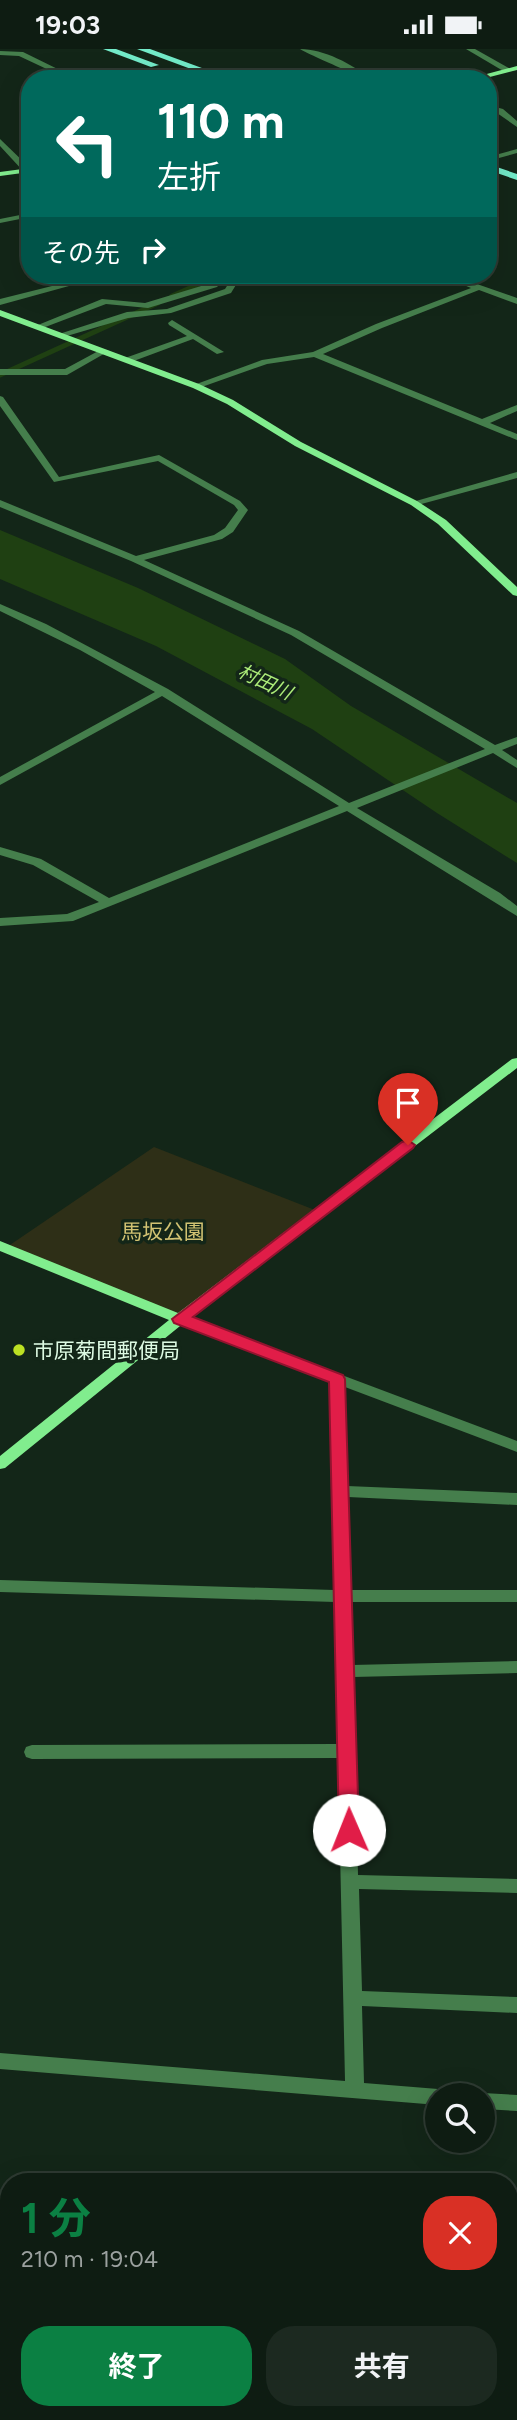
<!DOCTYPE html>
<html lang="ja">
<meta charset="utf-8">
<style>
body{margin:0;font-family:Figtree,"Noto Sans JP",sans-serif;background:#1c2920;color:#f1f3f6;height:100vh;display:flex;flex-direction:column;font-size:26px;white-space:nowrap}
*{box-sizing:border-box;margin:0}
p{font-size:23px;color:#9ba19f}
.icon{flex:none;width:38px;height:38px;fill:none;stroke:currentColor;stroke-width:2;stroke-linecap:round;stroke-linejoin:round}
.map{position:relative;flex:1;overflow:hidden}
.sheet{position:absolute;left:0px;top:2124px;width:518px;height:247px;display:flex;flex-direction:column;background:#0e1c12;border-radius:28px 28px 0 0;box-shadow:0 7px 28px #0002,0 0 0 2px #2e3a32}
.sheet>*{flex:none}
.top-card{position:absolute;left:21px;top:21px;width:476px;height:214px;border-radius:28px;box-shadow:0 7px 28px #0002,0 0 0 2px #2e3a32;background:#00695c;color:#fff;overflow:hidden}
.controls{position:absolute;left:425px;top:2034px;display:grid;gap:14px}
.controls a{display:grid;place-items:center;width:70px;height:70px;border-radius:50%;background:#0e1c12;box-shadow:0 7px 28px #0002,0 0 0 2px #2e3a32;font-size:35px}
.pin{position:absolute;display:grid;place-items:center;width:60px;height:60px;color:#fff;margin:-72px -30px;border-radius:50% 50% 50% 0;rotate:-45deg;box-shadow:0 0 7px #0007}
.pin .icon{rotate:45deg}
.me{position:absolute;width:77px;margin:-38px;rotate:359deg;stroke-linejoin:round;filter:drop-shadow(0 0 5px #0008)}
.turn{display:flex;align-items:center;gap:24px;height:147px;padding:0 21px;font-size:32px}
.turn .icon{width:91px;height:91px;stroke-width:2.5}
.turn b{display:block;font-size:49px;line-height:60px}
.then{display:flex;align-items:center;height:66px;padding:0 21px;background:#0003;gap:14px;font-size:26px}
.round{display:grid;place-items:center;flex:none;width:74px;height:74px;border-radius:28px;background:#1c2920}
.headline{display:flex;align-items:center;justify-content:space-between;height:119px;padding:0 21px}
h1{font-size:42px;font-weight:700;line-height:52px;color:#0b8043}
.primary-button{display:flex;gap:14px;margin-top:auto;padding:14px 21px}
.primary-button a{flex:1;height:80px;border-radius:28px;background:#0b8043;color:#fff;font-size:28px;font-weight:700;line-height:80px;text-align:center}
.primary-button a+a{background:#1c2920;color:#f1f3f6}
.status{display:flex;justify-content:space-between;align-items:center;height:49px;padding:0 35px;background:#0e1c12;direction:ltr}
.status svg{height:19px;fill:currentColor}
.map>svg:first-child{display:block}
.green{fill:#2e2f17}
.water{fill:#1f4012}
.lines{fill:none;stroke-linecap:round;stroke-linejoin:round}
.stream-far1{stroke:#1f4012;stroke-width:5}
.stream{stroke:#1f4012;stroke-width:12}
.street{fill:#457e4c;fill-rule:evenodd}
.secondary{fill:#81ed8e;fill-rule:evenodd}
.primary{fill:#73ebc9;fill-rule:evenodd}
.route{fill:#e11d48;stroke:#92132f;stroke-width:2}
.poi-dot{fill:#bce023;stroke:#132618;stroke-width:2.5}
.labels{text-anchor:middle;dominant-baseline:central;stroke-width:7;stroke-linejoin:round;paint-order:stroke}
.far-water-label{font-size:19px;font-style:italic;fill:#acec79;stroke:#132618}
.park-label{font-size:21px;fill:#d1c272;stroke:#132618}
.poi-label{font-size:21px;fill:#ddfae3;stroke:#132618;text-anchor:start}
</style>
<div class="status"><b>19:03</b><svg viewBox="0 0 49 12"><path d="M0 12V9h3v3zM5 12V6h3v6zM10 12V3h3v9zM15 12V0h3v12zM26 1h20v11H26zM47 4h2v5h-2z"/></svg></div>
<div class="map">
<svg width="517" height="2371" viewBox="0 0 517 2371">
<rect width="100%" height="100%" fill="#132618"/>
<path class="green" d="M 154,1098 L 320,1163 L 180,1270 L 4,1200 Z"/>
<path class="water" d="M 0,481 L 138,539 L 285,610 L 351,657 L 517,754 L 517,814 L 437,764 L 312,680 L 156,597 L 0,530 Z"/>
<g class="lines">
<g class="stream-far1">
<path d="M 172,247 L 219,226"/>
<path d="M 0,326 L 158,254"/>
</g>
<g class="stream">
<path d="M 0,2258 L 9,2260"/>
<path d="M 509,2302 L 517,2303"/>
</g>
<g class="street">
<path d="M 300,0 C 323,0 353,15 370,30 C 364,30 308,5 300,0 Z"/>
<path d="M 466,0 L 475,0 L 512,21 L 505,23 Z"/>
<path d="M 0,2 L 23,3 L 78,30 L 68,30 L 19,7 L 0,6 Z"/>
<path d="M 488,56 L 503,60 L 517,72 L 517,78 L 497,64 L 488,61 Z"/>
<path d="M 0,90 L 30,119 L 30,123 L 24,123 L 0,97 Z"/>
<path d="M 517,100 L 517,104 L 488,112 L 488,108 Z"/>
<path d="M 30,164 L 30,168 L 0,174 L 0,170 Z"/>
<path d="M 488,181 L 493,181 L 494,183 L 488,185 Z"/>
<path d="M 96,226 L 109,226 L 0,256 L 0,250 Z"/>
<path d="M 219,226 L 228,226 L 217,238 L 148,259 L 106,255 L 40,280 L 33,278 L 102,250 L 145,254 L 211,234 Z"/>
<path d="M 234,226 L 242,226 L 231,244 L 171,264 L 128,269 L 60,289 L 56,286 L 127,263 L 167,260 L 225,240 Z"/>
<path d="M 440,226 L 451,226 L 517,249 L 517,255 L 479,241 L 382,279 L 323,305 L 482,370 L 517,356 L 517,362 L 490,374 L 517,385 L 517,391 L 314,308 L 267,315 L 196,340 L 191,337 L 262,311 L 313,303 L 376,275 L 471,239 Z"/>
<path d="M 172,271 L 224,303 L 217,305 L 193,290 L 131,313 L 125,313 L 125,309 L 187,287 L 169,276 L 168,274 Z"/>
<path d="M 102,300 L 109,302 L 67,326 L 0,326 L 0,320 L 65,320 Z"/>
<path d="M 0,347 L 3,348 L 59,428 L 159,406 L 240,452 L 248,461 L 233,483 L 222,490 L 144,511 L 299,582 L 495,696 L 517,688 L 517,695 L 502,701 L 517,711 L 517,719 L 493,704 L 357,759 L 500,844 L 517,857 L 517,867 L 347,762 L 73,872 L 0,877 L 0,869 L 67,865 L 99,853 L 33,816 L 0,806 L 0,798 L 41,810 L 109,849 L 339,757 L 162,647 L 0,736 L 0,728 L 155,643 L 80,601 L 0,562 L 0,555 L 46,575 L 168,640 L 349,754 L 485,700 L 291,586 L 131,512 L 0,458 L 0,451 L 136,507 L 214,486 L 225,479 L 238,461 L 234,456 L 158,412 L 54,433 L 0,357 Z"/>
<path d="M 517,423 L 517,429 L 414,457 L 409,454 Z"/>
<path d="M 180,1265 L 517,1392 L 517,1403 L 345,1338 L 347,1437 L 517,1444 L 517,1456 L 348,1448 L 350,1541 L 517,1541 L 517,1553 L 351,1553 L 352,1616 L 517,1612 L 517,1624 L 353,1628 L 358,1826 L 517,1830 L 517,1844 L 359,1840 L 362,1942 L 517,1948 L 517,1964 L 362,1957 L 364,2034 L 438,2040 L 445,2042 L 446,2046 L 438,2046 L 438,2056 L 0,2020 L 0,2004 L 345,2032 L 338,1709 L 32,1710 L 26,1708 L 24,1703 L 26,1698 L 32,1696 L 338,1695 L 335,1553 L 0,1543 L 0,1531 L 334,1541 L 330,1332 L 175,1273 L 173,1270 L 175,1267 Z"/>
<path d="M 483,2044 L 517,2046 L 517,2062 L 483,2060 L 483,2046 L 477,2046 Z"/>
</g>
<g class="secondary">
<path d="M 517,17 L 517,21 L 482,30 L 468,30 Z"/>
<path d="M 30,119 L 30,123 L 0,127 L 0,123 Z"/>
<path d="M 0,261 L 199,335 L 233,351 L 301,393 L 417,452 L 446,471 L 517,538 L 517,547 L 513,546 L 438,475 L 411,456 L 295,397 L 227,355 L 193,339 L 0,267 Z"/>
<path d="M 517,1009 L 517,1019 L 185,1273 L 5,1419 L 0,1420 L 0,1407 L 169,1271 L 0,1202 L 0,1192 L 178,1264 L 512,1010 Z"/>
</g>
<g class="primary">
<path d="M 103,0 L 116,0 L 159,16 L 151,18 Z"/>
<path d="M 137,0 L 150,0 L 232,30 L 218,30 Z"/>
<path d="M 488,115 L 517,125 L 517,131 L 488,121 Z"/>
</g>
</g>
<path class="route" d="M 408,1091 L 415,1096 L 413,1099 L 193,1268 L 343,1326 L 345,1330 L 359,1781 L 356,1786 L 349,1789 L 342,1786 L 339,1781 L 329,1333 L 174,1274 L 172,1270 L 402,1093 Z"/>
<circle class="poi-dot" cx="19" cy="1301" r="7"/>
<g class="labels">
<g class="far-water-label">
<text transform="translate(265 633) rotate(25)">村田川</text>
</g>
<g class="park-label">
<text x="163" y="1182">馬坂公園</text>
</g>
<g class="poi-label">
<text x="33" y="1301">市原菊間郵便局</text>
</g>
</g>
</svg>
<div class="controls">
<a><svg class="icon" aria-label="search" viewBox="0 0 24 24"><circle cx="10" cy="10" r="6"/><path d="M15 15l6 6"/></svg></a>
</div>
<div class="pin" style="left:408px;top:1096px;background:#d93025"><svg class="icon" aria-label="arrive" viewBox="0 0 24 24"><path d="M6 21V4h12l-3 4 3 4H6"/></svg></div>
<svg class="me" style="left:349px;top:1781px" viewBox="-20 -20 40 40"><circle r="19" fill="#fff"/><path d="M0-13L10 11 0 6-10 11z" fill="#e11d48"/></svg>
<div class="top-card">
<div class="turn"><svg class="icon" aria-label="left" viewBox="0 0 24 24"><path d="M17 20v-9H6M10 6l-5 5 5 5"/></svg><div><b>110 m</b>左折</div></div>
<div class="then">その先<svg class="icon" aria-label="right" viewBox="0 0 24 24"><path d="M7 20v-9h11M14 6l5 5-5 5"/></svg></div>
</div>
<section class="sheet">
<div class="headline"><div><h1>1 分</h1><p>210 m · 19:04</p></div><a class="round" style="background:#d93025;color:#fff"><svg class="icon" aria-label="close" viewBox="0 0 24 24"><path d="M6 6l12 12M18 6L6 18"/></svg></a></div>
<div class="primary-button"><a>終了</a><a>共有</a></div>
</section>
</div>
